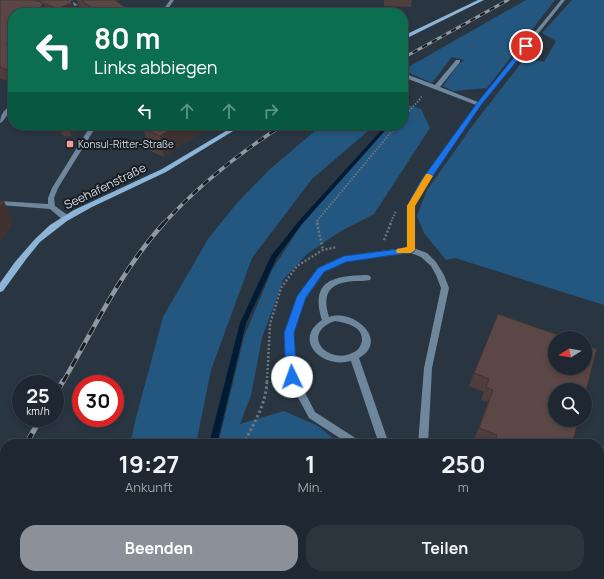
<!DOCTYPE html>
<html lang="de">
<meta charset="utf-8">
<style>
body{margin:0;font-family:Manrope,sans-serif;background:#2c343e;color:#f1f3f6;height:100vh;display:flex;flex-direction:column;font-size:15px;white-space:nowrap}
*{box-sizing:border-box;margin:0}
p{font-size:13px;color:#a1a6ac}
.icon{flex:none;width:22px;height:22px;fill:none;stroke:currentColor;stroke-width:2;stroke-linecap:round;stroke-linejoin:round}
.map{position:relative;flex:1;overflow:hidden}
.drawer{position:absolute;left:0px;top:439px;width:604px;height:140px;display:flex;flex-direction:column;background:#1f2832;border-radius:16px 16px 0 0;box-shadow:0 2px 6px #0003,0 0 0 1px #3c444d}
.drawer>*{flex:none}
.hud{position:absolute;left:8px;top:8px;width:400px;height:122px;border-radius:16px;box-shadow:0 2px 6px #0003,0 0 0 1px #3c444d;background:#0b6e4f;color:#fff;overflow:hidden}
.needle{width:26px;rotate:259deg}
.fabs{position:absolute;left:548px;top:331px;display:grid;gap:8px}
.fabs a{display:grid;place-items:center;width:44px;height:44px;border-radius:50%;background:#1f2832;box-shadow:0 2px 6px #0003,0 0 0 1px #3c444d;font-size:20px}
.speed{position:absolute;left:12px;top:375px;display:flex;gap:8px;font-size:20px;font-weight:700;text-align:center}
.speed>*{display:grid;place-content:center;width:52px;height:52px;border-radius:50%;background:#1f2832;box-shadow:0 2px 6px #0003,0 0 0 1px #3c444d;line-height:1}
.speed small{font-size:10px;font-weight:400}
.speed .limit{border:6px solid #d22;background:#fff;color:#111}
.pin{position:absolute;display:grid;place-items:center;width:34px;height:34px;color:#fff;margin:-17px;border:2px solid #fff;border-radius:50%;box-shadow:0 1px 4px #0007}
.me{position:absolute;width:44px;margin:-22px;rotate:357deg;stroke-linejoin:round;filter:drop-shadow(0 0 3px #0008)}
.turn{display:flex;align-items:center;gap:14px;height:84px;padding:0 20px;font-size:18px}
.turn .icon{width:52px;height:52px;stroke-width:2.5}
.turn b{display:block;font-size:28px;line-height:34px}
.lanes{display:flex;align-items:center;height:38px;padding:0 20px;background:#0003;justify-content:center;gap:20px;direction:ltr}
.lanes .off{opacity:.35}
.eta{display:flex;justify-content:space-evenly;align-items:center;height:68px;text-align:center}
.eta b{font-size:24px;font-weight:700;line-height:28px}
.button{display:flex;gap:8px;margin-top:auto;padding:8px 20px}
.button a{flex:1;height:46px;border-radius:16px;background:#8c9099;color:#fff;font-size:16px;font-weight:700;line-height:46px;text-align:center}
.button a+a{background:#2c343e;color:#f1f3f6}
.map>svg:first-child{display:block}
.green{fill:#24577f}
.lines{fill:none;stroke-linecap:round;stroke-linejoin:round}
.stream{fill:#001b33;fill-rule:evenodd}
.path-far3{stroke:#6a757f;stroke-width:1.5;stroke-dasharray:1.5 1.5;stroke-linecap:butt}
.path-far2{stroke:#6a757f;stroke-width:2;stroke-dasharray:1.5 1.5;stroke-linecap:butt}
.path-far1{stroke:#6a757f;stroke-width:2.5;stroke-dasharray:2 2;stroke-linecap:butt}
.path{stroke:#6a757f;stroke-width:3;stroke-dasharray:2.5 2.5;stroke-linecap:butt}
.service{fill:#6e879d;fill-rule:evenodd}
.minor{fill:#6e879d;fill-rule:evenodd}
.secondary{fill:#8db5d8;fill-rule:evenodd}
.rail-far3-casing{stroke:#8e99a2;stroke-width:3}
.rail-far2-casing{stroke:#8e99a2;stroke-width:3.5}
.rail-far1-casing{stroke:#8e99a2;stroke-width:4.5}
.rail-casing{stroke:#8e99a2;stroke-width:5.5}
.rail-far3{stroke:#171d22;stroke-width:2;stroke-dasharray:5.5;stroke-linecap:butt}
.rail-far2{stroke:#171d22;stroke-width:2.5;stroke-dasharray:7;stroke-linecap:butt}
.rail-far1{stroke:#171d22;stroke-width:3;stroke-dasharray:9;stroke-linecap:butt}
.rail{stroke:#171d22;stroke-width:4;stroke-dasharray:12;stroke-linecap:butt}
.wall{fill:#4e3e3c}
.shaded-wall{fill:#403231}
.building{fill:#5b4846;stroke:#403231}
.route{fill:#1a73e8;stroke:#114b97}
.slow{fill:#f59e0b}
.poi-dot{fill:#f59c96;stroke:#171d22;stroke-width:1.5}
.labels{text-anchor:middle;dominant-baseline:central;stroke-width:4;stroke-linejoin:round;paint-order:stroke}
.far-poi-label{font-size:10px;fill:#d4dce3;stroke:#171d22;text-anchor:start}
.street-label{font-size:12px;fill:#d4dce3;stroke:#171d22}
</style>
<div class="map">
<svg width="604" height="579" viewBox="0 0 604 579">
<rect width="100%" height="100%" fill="#293642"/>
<g class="green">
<path d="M 526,0 L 555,0 L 487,88 L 453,91 L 443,86 L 458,65 L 464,60 L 452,57 L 432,83 L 403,70 Z"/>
<path d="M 572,0 L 604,0 L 604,305 L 455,258 L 446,260 L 424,233 L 417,216 L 427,190 L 473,125 L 525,58 L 544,62 L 556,41 L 542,33 Z"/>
<path d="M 408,105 L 421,109 L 430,128 L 374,214 L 341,231 L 307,254 L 283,280 L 262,338 L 251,395 L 240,424 L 284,411 L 318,426 L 340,444 L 218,444 L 244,337 L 272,270 L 302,224 L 390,125 L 403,125 L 403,110 Z"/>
<path d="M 322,125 L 375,125 L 312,179 L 252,258 L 211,370 L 196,444 L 130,444 L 136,418 L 163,317 L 208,239 L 237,203 L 269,170 Z"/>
<path d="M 103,574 L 175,574 L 175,579 L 102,579 Z"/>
<path d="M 202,574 L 415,574 L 416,579 L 201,579 Z"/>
</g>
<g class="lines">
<g class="stream">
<path d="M 406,95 L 410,96 L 405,106 L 403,106 L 403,101 Z"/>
<path d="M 386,125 L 390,125 L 302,224 L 277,257 L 246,323 L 217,444 L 209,444 L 240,323 L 271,256 L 298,222 Z"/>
<path d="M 191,574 L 199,574 L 198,579 L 190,579 Z"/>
</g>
<path class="path-far3" d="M 419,100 L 422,96"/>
<g class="path-far2">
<path d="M 403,118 L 420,99"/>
<path d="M 318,224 L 317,221 L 397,125"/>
<path d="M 390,224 L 396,211"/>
</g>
<g class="path-far1">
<path d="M 317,223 L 323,250"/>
<path d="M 384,240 L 391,223"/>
<path d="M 267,382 L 270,324 L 281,288 L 297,266 L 323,250 L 337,247"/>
</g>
<g class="path">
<path d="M 243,444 C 254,424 266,404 267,381"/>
<path d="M 261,574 L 262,579"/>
</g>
<g class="service">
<path d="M 65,0 L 70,0 L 78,5 L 74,6 Z"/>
<path d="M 561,0 L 565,0 L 481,105 L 427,183 L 415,206 L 415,250 L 411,253 L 408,252 L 407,250 L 407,206 L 421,183 L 476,105 L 403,77 L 403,73 L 435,85 L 456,60 L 460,60 L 460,62 L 440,87 L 478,102 Z"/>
<path d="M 9,107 L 12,109 L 2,122 L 0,123 C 0,117 3,110 9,107 Z"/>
<path d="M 367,275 L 370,276 L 371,278 L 370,280 C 365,281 359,281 354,281 C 329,283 322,293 329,317 C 354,308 390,341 359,358 L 389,444 L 379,444 L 351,361 C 346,362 340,363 335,362 C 311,358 299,335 322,320 C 310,280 333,276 367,275 ZM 335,321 C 346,323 363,326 362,341 C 361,345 359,349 356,351 C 330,368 298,334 335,321 Z"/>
</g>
<g class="minor">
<path d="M 170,0 L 174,0 L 165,13 L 161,13 Z"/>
<path d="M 91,125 L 97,125 L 58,188 L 54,198 L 55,206 L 69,216 L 70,218 L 69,220 L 63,220 L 50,209 L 0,205 L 0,201 L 48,204 L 48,198 L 52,188 Z"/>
<path d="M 411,247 L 427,253 L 436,262 L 444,275 L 449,288 L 432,368 L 428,444 L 418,444 L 424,368 L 441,288 L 436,275 L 431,266 L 421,257 L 411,253 L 346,261 L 324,272 L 306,298 L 293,333 L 297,377 L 315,412 L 360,441 L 362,444 L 349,444 L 309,418 L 287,377 L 285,333 L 298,297 L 318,268 L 345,256 Z"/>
<path d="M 433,574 L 445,574 L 446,579 L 434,579 Z"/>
</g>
<g class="secondary">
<path d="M 478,0 L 484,0 L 403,40 L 403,36 Z"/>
<path d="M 236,125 L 243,125 L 166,172 L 92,207 L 67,221 L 40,242 L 27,258 L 3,291 L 0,292 L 0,283 L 15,262 L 35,239 L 50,225 L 74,210 L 162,169 Z"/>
</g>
<defs>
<path id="rail-far3" d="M 403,58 L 508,0"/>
<path id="rail-far2" d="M 163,224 C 199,185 239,153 283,125"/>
<path id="rail-far1" d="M 63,382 C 94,328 122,269 164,223"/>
<g id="rail">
<path d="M 55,395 L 63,381"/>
<path d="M 26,444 L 41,418"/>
<path d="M 0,487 L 5,479"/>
</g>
</defs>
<use href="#rail-far3" class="rail-far3-casing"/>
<use href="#rail-far2" class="rail-far2-casing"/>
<use href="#rail-far1" class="rail-far1-casing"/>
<use href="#rail" class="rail-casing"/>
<use href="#rail-far3" class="rail-far3"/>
<use href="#rail-far2" class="rail-far2"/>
<use href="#rail-far1" class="rail-far1"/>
<use href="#rail" class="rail"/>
</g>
<g class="wall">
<path d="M 0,0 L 67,0 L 76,13 L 13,13 L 13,83 L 0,78 Z"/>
<path d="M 77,0 L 119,0 L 116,1 L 133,13 L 86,13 L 79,7 Z"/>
<path d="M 384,0 L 412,0 L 411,7 L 384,6 Z"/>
<path d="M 59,125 L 80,125 L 76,130 L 76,133 L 71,136 L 66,137 L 62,135 Z"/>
<path d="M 147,125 L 216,125 L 198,134 L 164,157 L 148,150 L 144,129 Z"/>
<path d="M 498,314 L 572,444 L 484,444 L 474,440 L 488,402 L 481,400 L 484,392 L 469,386 L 474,373 Z"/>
</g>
<g class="shaded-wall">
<path d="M 73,2 L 76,13 L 59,13 L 58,9 Z"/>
<path d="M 44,3 L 47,13 L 35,13 Z"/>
<path d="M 13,36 L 13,52 L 6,44 Z"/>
<path d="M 68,125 L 80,125 L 76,130 L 76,133 L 71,136 Z"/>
<path d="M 177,125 L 216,125 L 198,134 L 164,157 L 160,136 Z"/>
<path d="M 4,201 L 13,223 L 0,243 L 0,206 Z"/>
</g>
<g class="building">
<path d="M 0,0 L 35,0 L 44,3 L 35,13 L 13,13 L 13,36 L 6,44 L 13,44 L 13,74 L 7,70 L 0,67 Z"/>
<path d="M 36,0 L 67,0 L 73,2 L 58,9 Z"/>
<path d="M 81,0 L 115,0 L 133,13 L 98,13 Z"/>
<path d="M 58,10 L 61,13 L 49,13 Z"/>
<path d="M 147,125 L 177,125 L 160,136 L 144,129 Z"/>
<path d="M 0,201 L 4,201 L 0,206 Z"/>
<path d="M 498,314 L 567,338 L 555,338 L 555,368 L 585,368 L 585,344 L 597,349 L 585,395 L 585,390 L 555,390 L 555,420 L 579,420 L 572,444 L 494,444 L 497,435 L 479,428 L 493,390 L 486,387 L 489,379 L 474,373 Z"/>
</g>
<path class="route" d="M 524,45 L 529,46 L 481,105 L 428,183 L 415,206 L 415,250 L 414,252 L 346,262 L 324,272 L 306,297 L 294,333 L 297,377 L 295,380 L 292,381 L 288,380 L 286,377 L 284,333 L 297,296 L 318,268 L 344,256 L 407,248 L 407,206 L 420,182 L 477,103 Z"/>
<path class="slow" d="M 426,174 L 429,174 L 433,176 L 415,206 L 415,250 L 411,253 L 397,253 L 396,251 L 397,249 L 407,247 L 407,206 Z"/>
<rect class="poi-dot" x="66" y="140" width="8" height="8" rx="2"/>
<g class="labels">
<g class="far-poi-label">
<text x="78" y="144">Konsul-Ritter-Straße</text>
</g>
<g class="street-label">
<text transform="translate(105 186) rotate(-26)">Seehafenstraße</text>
</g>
</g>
</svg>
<div class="fabs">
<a><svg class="needle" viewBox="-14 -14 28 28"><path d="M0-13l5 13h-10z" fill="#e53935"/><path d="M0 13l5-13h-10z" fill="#a1a6ac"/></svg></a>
<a><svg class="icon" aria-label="search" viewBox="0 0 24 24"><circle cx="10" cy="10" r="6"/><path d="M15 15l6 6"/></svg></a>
</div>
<div class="speed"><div>25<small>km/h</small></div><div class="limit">30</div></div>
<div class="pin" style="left:526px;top:46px;background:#d93025"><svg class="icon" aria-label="arrive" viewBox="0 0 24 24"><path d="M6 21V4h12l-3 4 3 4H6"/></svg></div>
<svg class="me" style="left:292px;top:377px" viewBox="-20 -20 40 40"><circle r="19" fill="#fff"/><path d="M0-13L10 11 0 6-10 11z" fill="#1a73e8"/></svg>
<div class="hud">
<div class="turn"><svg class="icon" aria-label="left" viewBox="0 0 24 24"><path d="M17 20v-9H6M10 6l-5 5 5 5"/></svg><div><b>80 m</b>Links abbiegen</div></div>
<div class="lanes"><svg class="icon" aria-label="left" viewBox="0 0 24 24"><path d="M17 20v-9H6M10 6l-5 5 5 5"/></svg><svg class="icon off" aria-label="ahead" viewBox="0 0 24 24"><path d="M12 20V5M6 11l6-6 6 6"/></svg><svg class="icon off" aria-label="ahead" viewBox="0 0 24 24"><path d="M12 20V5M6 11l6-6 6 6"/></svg><svg class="icon off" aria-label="right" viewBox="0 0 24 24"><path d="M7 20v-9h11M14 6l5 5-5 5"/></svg></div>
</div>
<section class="drawer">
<div class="eta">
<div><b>19:27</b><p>Ankunft</p></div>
<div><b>1</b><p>Min.</p></div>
<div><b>250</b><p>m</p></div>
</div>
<div class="button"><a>Beenden</a><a>Teilen</a></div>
</section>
</div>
